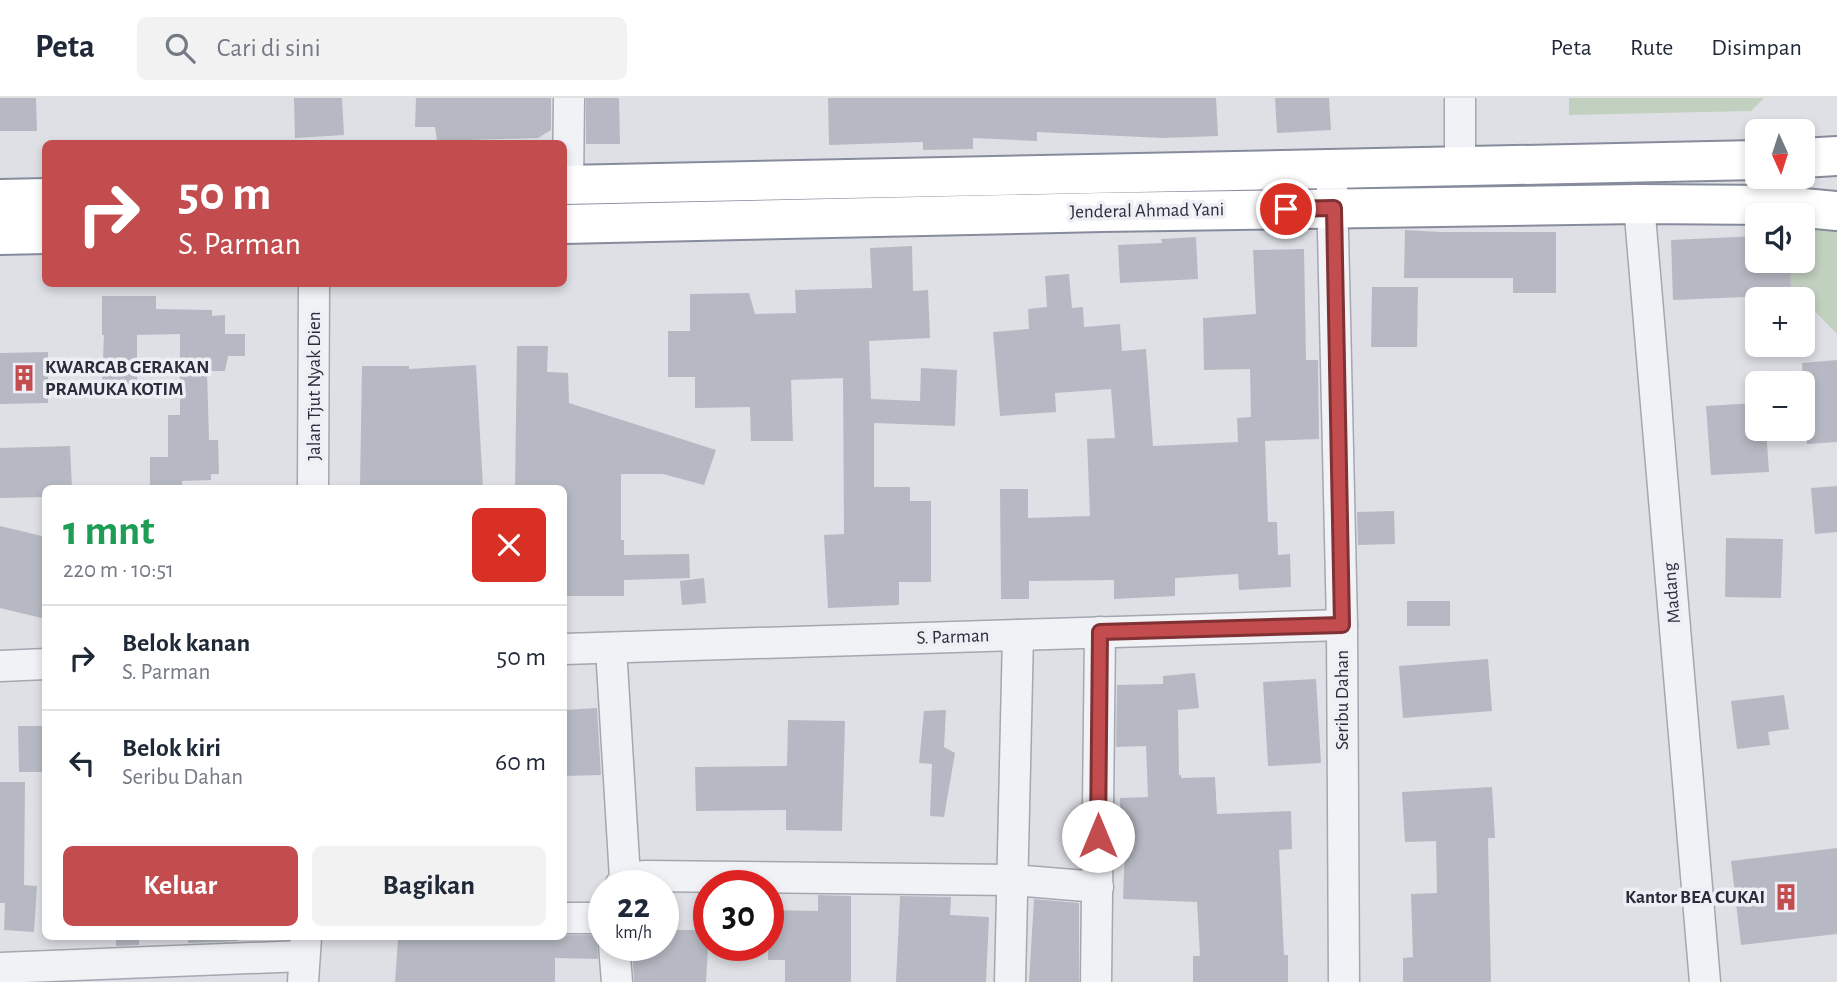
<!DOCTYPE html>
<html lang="id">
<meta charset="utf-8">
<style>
body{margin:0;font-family:"Alegreya Sans",sans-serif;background:#f2f2f3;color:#1f2937;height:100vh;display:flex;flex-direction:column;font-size:26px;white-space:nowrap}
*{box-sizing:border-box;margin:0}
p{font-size:23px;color:#747a83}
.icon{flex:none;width:38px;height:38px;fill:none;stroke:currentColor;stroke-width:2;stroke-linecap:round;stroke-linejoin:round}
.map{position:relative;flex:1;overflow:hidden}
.details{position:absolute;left:42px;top:387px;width:525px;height:455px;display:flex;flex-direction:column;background:#fff;border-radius:10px;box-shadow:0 4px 10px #0003}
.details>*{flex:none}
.hud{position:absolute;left:42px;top:42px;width:525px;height:147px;border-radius:10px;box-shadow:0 4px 10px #0003;background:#c34c4e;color:#fff;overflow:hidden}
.needle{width:46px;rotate:177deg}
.controls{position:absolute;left:1745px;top:21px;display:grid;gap:14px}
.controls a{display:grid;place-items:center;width:70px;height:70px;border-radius:10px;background:#fff;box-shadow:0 4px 10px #0003;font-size:35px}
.speed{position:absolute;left:588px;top:772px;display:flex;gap:14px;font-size:35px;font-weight:700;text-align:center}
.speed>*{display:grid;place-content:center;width:91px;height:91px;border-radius:50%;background:#fff;box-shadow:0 4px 10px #0003;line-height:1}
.speed small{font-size:18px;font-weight:400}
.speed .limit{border:10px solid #d22;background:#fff;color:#111}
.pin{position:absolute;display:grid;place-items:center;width:60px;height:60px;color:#fff;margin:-30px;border:4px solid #fff;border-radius:50%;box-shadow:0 2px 7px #0007}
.me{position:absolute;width:77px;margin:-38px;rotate:0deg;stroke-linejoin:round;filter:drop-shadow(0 0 5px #0008)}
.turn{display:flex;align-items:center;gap:24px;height:147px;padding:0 21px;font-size:32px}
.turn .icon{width:91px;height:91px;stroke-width:2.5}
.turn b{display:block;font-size:49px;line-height:60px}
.round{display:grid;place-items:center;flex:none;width:74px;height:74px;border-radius:10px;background:#f2f2f3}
.summary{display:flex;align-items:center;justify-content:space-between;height:119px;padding:0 21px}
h1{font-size:42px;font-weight:700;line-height:52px;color:#1e9e55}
.primary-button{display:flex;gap:14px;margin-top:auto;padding:14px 21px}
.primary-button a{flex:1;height:80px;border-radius:10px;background:#c34c4e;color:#fff;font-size:28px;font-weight:700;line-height:80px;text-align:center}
.primary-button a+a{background:#f2f2f3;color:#1f2937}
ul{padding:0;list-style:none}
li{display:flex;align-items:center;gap:21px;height:105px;padding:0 21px;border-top:2px solid #e0e1e3}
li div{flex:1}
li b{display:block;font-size:26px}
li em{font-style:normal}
header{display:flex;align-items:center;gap:42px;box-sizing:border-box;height:98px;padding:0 35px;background:#fff;border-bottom:2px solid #e0e1e3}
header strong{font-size:33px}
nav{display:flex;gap:38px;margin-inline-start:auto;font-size:24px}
.search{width:490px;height:63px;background:#f2f2f3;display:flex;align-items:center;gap:18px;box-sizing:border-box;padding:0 24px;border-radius:10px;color:#747a83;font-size:26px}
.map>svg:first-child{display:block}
.green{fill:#c2d0c0}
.building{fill:#b6b9c3}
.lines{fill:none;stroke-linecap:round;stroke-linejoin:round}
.minor-casing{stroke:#a4a7b0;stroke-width:33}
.trunk-casing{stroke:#878c9c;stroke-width:42}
.minor{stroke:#f1f2f5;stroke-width:30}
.trunk{stroke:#fff;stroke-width:38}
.route-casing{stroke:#7f3133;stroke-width:18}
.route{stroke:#c34c4e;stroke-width:12}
.labels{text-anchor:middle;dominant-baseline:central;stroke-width:7;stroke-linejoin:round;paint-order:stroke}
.street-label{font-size:19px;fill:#292d3c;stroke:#edeff4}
.poi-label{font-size:19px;font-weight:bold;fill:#292d3c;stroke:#edeff4;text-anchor:start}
</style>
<header>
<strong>Peta</strong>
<div class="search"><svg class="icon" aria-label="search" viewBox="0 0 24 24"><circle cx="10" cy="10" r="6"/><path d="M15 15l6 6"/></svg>Cari di sini</div>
<nav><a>Peta</a><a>Rute</a><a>Disimpan</a></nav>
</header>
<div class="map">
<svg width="1837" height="884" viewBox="0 0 1837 884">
<rect width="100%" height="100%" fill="#dee0e6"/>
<g class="green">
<path d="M 1569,0 L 1764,0 L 1751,13 L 1569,17 Z"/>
<path d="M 1803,118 L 1837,122 L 1837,236 L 1791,189 L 1784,163 L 1802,163 Z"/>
</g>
<g class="building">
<path d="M 0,0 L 36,0 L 37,33 L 0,33 Z"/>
<path d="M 294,0 L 342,0 L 344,37 L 295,40 Z"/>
<path d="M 416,0 L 551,0 L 551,32 L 538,40 L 437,43 L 435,29 L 415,29 Z"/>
<path d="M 586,0 L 619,0 L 620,46 L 586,46 Z"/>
<path d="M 828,0 L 1216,0 L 1218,38 L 1163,40 L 1037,34 L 1037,43 L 973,40 L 973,51 L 923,52 L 923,44 L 829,47 Z"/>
<path d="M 1275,0 L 1329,0 L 1331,32 L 1277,35 Z"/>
<path d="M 1405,132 L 1440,134 L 1556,134 L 1556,195 L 1513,195 L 1513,180 L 1404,180 Z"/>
<path d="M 1757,138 L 1757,163 L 1790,163 L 1791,197 L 1673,202 L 1671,142 Z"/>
<path d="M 1196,139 L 1198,181 L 1120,185 L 1118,147 L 1162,145 L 1161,141 Z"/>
<path d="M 912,148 L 913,193 L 928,192 L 930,240 L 869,243 L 871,301 L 920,303 L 921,270 L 957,272 L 955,328 L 874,325 L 874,389 L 910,389 L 910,403 L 931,403 L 931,484 L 899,484 L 899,507 L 828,510 L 824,437 L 844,436 L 843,280 L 791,282 L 793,343 L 751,343 L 750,309 L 695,310 L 695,279 L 668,279 L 668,233 L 690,233 L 690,196 L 749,195 L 755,216 L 796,215 L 795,192 L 872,190 L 870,150 Z"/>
<path d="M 1304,151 L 1306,262 L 1318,262 L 1319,341 L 1265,343 L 1268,424 L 1277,424 L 1278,457 L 1290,456 L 1291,489 L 1239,492 L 1238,476 L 1175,480 L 1175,498 L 1114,501 L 1114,482 L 1029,483 L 1029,501 L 1001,501 L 1000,391 L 1028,391 L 1028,420 L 1090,418 L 1087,341 L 1115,340 L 1111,291 L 1055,295 L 1056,314 L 1000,318 L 993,234 L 1029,231 L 1028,211 L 1047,209 L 1045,178 L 1069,176 L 1072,210 L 1083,209 L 1084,229 L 1120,226 L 1122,253 L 1146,251 L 1153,348 L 1238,344 L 1237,320 L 1251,319 L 1250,271 L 1204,272 L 1203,220 L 1256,216 L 1253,152 Z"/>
<path d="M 1372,189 L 1418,189 L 1417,249 L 1371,249 Z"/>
<path d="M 102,198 L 156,198 L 156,211 L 212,212 L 212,218 L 225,217 L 225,236 L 245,236 L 245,258 L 228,258 L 225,273 L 207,273 L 209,342 L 218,342 L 219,376 L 211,376 L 211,382 L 182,383 L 182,390 L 150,390 L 150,359 L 168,359 L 168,317 L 180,317 L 180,236 L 137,237 L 137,287 L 102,283 L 104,237 L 102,237 Z"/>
<path d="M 517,248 L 548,248 L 547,274 L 568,275 L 569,305 L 716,352 L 704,387 L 663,376 L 621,376 L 621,442 L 624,442 L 624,457 L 689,456 L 690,480 L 624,482 L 624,498 L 564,498 L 564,390 L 515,390 Z"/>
<path d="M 48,254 L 48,305 L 0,306 L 0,255 Z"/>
<path d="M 1837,262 L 1837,344 L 1807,346 L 1802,265 Z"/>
<path d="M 476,267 L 483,390 L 360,390 L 362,268 L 409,268 L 409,271 Z"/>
<path d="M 1757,305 L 1757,331 L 1766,331 L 1769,374 L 1711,377 L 1706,308 Z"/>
<path d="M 70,348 L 72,390 L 46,390 L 46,399 L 0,400 L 0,350 Z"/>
<path d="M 1837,388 L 1837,434 L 1815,436 L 1811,390 Z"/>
<path d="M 1394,413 L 1395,446 L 1358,447 L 1357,414 Z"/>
<path d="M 0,428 L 46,439 L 46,521 L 0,510 Z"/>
<path d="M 1726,440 L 1783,441 L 1781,500 L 1725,499 Z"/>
<path d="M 704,480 L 706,505 L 682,507 L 680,483 Z"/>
<rect x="1407" y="503" width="43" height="25"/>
<path d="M 1488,561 L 1492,613 L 1403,620 L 1399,568 Z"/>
<path d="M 1195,575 L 1199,610 L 1178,612 L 1179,677 L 1181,677 L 1181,680 L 1215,679 L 1217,716 L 1291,713 L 1292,751 L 1279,752 L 1284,857 L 1288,857 L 1288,884 L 1193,884 L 1193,858 L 1200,858 L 1197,804 L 1123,801 L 1125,746 L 1121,746 L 1120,700 L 1148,699 L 1146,648 L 1116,649 L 1117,587 L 1163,586 L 1163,578 Z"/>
<path d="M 1316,581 L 1321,665 L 1268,668 L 1263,584 Z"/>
<path d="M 1784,597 L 1789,631 L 1768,634 L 1770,647 L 1737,651 L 1731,603 Z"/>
<path d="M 597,610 L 601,677 L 564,678 L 564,612 Z"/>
<path d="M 946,612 L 944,649 L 955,655 L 944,719 L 930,718 L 932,666 L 919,665 L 924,613 Z"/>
<path d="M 788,622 L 845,623 L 842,733 L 786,732 L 786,712 L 696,713 L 695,669 L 787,668 Z"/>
<path d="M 18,628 L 46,628 L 46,674 L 19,674 Z"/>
<path d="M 0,684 L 25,684 L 24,787 L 37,788 L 34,834 L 4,832 L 5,805 L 0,805 Z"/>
<path d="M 1492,689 L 1495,740 L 1488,740 L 1491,884 L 1403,884 L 1403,860 L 1413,859 L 1411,796 L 1437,795 L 1436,743 L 1405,744 L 1402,694 Z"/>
<path d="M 1837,750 L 1837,836 L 1741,847 L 1731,763 Z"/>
<path d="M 818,797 L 851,798 L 851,884 L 785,884 L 785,862 L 768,862 L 768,812 L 818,813 Z"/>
<path d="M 900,798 L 951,799 L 950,817 L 989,819 L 986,884 L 896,884 Z"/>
<path d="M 1034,801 L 1079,805 L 1079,884 L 1029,884 Z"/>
<path d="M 665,832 L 709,832 L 706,884 L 634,884 L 632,847 L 665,847 Z"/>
<path d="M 600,837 L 597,848 L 598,861 L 555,860 L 555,884 L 395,884 L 398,841 L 424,842 L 424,838 Z"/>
<path d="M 116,838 L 139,838 L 139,847 L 116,848 Z"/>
<path d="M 238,839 L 238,843 L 188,845 L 188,840 Z"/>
</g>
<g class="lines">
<defs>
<g id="minor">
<path d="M 1460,0 L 1460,69"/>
<path d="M 568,87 L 569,0"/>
<path d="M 1332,90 L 1342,527 L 1344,884"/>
<path d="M 1639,106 L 1705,884"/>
<path d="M 313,390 L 314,186"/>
<path d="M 611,550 L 625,780"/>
<path d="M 564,551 L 1342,527"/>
<path d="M 0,568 L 46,566"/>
<path d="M 620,788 L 625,780 L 646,778 L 1013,782 L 1098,789"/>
<path d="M 564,820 L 604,820"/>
<path d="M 614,847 L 617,884"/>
<path d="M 0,870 L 303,858"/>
<path d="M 303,884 L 306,839"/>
<path d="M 1010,884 L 1018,537"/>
<path d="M 1096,884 L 1100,534"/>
</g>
<g id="trunk">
<path d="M 1802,60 L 1837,58"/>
<path d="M 564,87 L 1757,62"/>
<path d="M 0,101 L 46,100"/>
<path d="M 564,126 L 1102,114 L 1639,106 L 1773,107 L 1837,113"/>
<path d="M 0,137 L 46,136"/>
</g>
</defs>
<use href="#minor" class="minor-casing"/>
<use href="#trunk" class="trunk-casing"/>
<use href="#minor" class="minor"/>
<use href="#trunk" class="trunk"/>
</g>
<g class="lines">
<defs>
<path id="route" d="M 1098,738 L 1100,534 L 1342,527 L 1334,110 L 1286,111"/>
</defs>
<use href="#route" class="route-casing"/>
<use href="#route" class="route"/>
</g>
<defs>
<symbol id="building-bare" viewBox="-9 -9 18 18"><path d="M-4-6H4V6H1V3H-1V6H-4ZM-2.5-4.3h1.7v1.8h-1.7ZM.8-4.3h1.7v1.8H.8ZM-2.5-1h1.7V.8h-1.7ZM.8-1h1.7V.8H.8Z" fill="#c34c4e" stroke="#edeff4" stroke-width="2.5" paint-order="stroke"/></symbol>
</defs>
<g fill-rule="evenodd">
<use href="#building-bare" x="5" y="261" width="38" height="38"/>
<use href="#building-bare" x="1767" y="780" width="38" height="38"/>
</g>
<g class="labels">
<g class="street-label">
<text transform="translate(1147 113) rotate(-1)">Jenderal Ahmad Yani</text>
<text transform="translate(314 288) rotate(-90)">Jalan Tjut Nyak Dien</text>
<text transform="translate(1672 495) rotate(-95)">Madang</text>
<text transform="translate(953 539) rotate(-2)">S. Parman</text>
<text transform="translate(1342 602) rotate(-90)">Seribu Dahan</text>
</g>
<g class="poi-label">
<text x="45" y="269">KWARCAB GERAKAN<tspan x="45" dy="22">PRAMUKA KOTIM</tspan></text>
<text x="1765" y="799" text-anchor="end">Kantor BEA CUKAI</text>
</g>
</g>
</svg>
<div class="controls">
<a><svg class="needle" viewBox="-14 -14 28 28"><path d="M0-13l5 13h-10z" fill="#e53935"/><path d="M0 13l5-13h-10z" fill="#747a83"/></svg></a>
<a><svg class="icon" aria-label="sound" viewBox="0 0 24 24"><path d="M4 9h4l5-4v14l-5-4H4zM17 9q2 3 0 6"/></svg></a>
<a>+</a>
<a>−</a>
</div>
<div class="speed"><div>22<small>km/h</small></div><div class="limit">30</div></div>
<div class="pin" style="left:1286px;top:111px;background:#d93025"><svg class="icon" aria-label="arrive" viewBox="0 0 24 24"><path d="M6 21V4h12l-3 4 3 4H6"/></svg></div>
<svg class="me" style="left:1098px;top:738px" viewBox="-20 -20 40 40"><circle r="19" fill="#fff"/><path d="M0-13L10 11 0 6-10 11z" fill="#c34c4e"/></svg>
<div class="hud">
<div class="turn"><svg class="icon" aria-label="right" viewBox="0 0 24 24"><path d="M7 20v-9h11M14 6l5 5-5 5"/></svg><div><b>50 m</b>S. Parman</div></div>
</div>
<section class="details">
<div class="summary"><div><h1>1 mnt</h1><p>220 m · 10:51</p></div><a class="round" style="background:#d93025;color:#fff"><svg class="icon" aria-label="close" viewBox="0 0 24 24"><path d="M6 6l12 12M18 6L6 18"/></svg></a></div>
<ul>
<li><svg class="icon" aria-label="right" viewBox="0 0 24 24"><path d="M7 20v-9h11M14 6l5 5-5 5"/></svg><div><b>Belok kanan</b><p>S. Parman</p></div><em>50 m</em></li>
<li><svg class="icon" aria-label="left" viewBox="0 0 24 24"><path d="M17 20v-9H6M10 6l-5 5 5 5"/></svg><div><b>Belok kiri</b><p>Seribu Dahan</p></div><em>60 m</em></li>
</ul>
<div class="primary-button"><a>Keluar</a><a>Bagikan</a></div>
</section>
</div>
